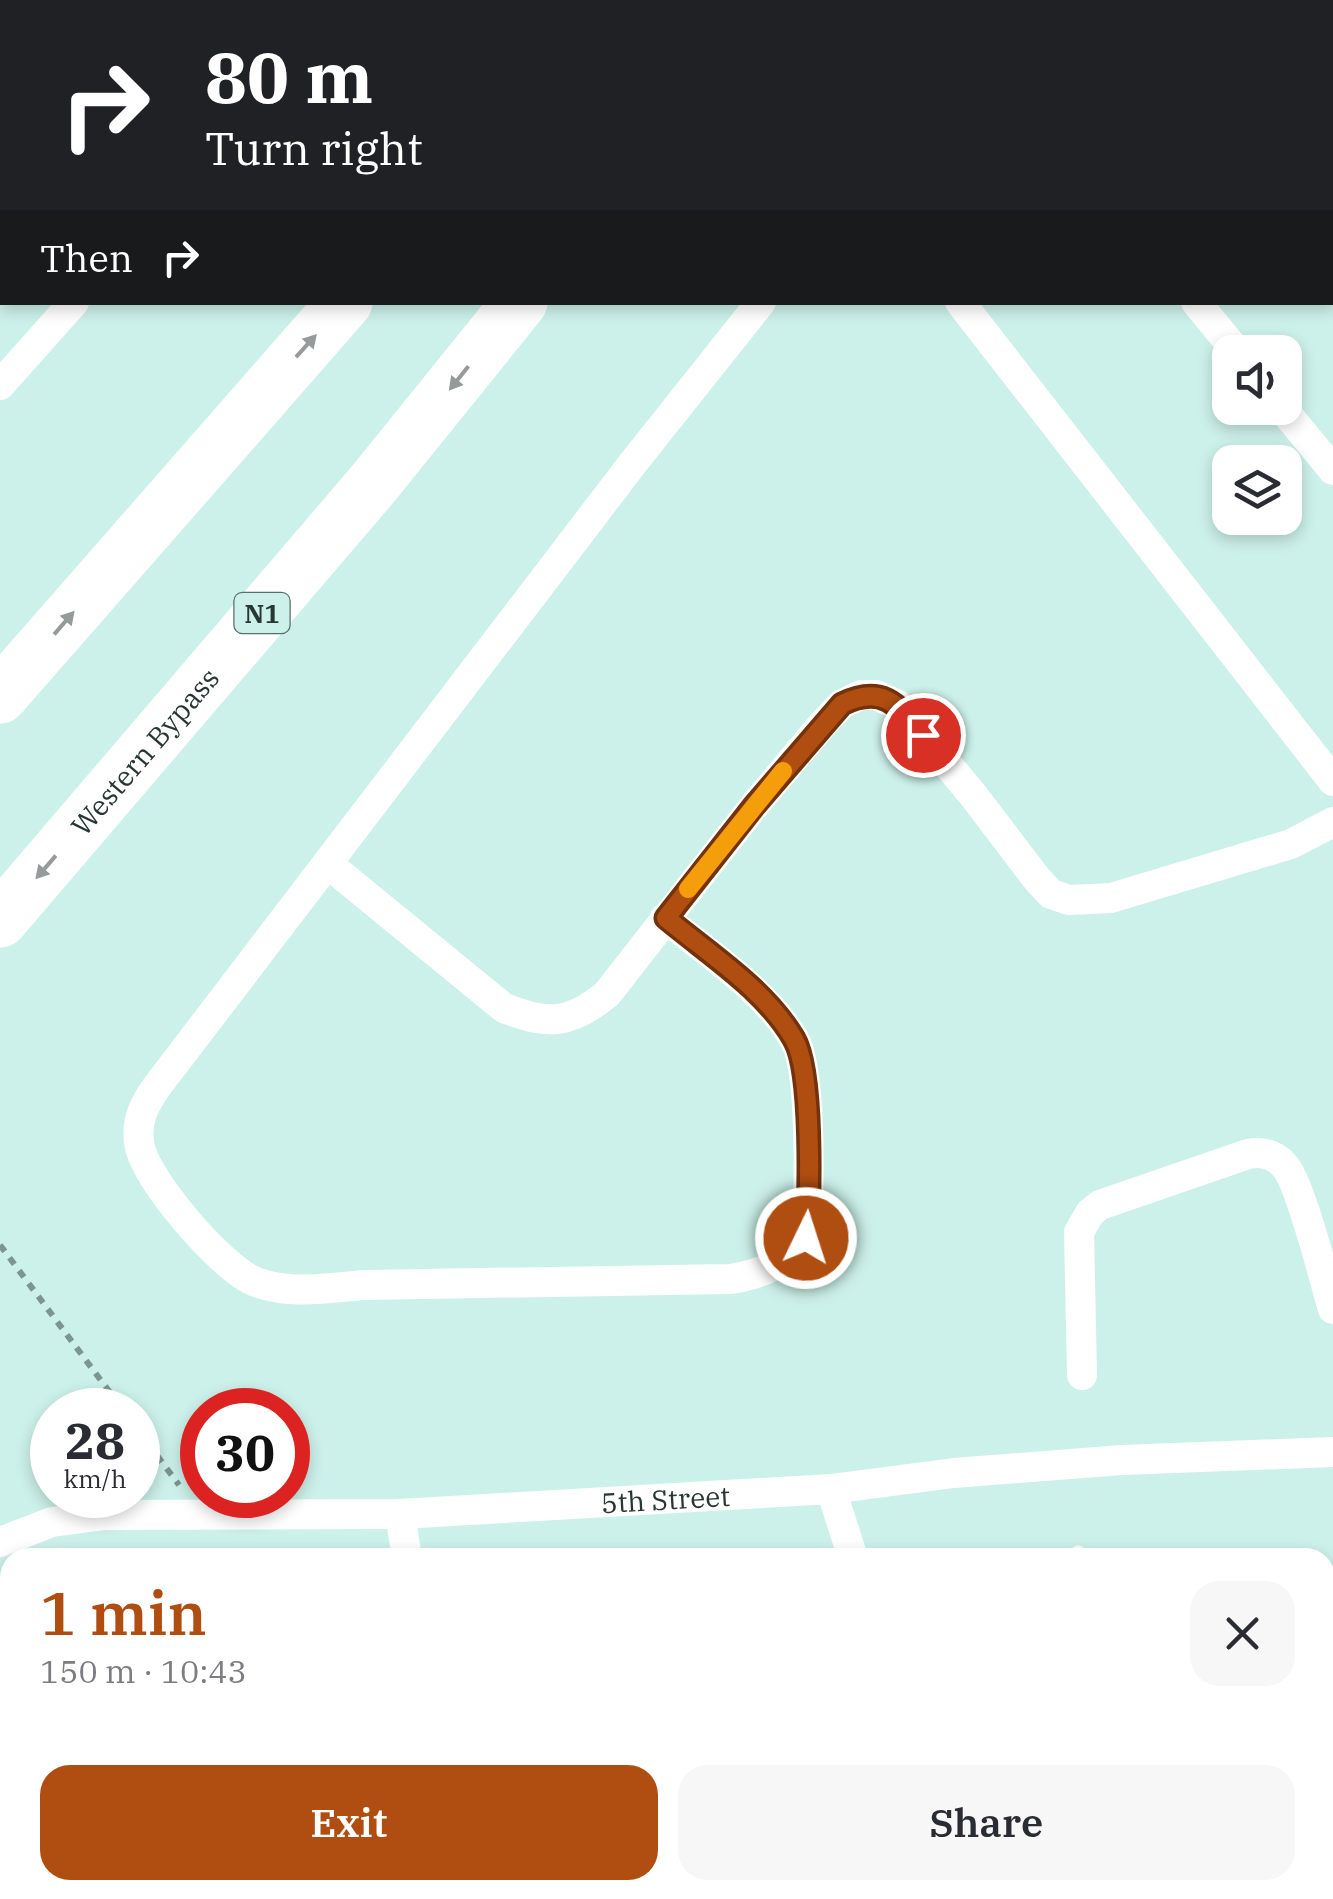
<!DOCTYPE html>
<meta charset="utf-8">
<style>
body{margin:0;font-family:"IBM Plex Serif",serif;background:#f7f7f7;color:#2b2b33;height:100vh;display:flex;flex-direction:column;font-size:38px;white-space:nowrap}
*{box-sizing:border-box;margin:0}
p{font-size:32px;color:#7c7c81}
.icon{flex:none;width:55px;height:55px;fill:none;stroke:currentColor;stroke-width:2;stroke-linecap:round;stroke-linejoin:round}
.map{position:relative;flex:1;overflow:hidden}
.sheet{position:absolute;left:0px;top:1548px;width:1335px;height:352px;display:flex;flex-direction:column;background:#fff;border-radius:30px 30px 0 0;box-shadow:0 5px 15px #0003}
.sheet>*{flex:none}
.guide{position:absolute;left:0px;top:0px;width:1335px;height:305px;box-shadow:0 5px 15px #0003;background:#202124;color:#fff;overflow:hidden}
.buttons{position:absolute;left:1212px;top:335px;display:grid;gap:20px}
.buttons a{display:grid;place-items:center;width:90px;height:90px;border-radius:20px;background:#fff;box-shadow:0 5px 15px #0003;font-size:50px}
.speed{position:absolute;left:30px;top:1388px;display:flex;gap:20px;font-size:50px;font-weight:700;text-align:center}
.speed>*{display:grid;place-content:center;width:130px;height:130px;border-radius:50%;background:#fff;box-shadow:0 5px 15px #0003;line-height:1}
.speed small{font-size:25px;font-weight:400}
.speed .limit{border:15px solid #d22;background:#fff;color:#111}
.pin{position:absolute;display:grid;place-items:center;width:85px;height:85px;color:#fff;margin:-42px;border:5px solid #fff;border-radius:50%;box-shadow:0 2px 10px #0007}
.me{position:absolute;width:110px;margin:-55px;rotate:4deg;stroke-linejoin:round;filter:drop-shadow(0 0 8px #0008)}
.turn{display:flex;align-items:center;gap:35px;height:210px;padding:0 40px;font-size:45px}
.turn .icon{width:130px;height:130px;stroke-width:2.5}
.turn b{display:block;font-size:70px;line-height:85px}
.then{display:flex;align-items:center;height:95px;padding:0 40px;background:#0003;gap:20px;font-size:38px}
.round{display:grid;place-items:center;flex:none;width:105px;height:105px;border-radius:30px;background:#f7f7f7}
.headline{display:flex;align-items:center;justify-content:space-between;height:170px;padding:0 40px}
h1{font-size:60px;font-weight:600;line-height:75px;color:#b04d11}
.primary-button{display:flex;gap:20px;margin-top:auto;padding:20px 40px}
.primary-button a{flex:1;height:115px;border-radius:30px;background:#b04d11;color:#fff;font-size:40px;font-weight:600;line-height:115px;text-align:center}
.primary-button a+a{background:#f7f7f7;color:#2b2b33}
.map>svg:first-child{display:block}
.lines{fill:none;stroke-linecap:round;stroke-linejoin:round}
.path{stroke:#7b9590;stroke-width:6;stroke-dasharray:8 8;stroke-linecap:butt}
.lane{stroke:#fff;stroke-width:15}
.street{stroke:#fff;stroke-width:30}
.highway{stroke:#fff;stroke-width:55}
.oneway{fill:#949b9a}
.route-casing{stroke:#72320b;stroke-width:25}
.route{stroke:#b04d11;stroke-width:18}
.slow{stroke:#f59e0b;stroke-width:18}
.labels{text-anchor:middle;dominant-baseline:central;stroke-width:10;stroke-linejoin:round;paint-order:stroke}
.shield{fill:#ccf1ea;stroke:#596f6b;stroke-width:2.5}
.shield-label{font-size:25px;font-weight:bold;fill:#283734}
.street-label{font-size:28px;fill:#283734;stroke:#ccf1ea}
</style>
<div class="map">
<svg width="1333" height="1899" viewBox="0 0 1333 1899">
<rect width="100%" height="100%" fill="#ccf1ea"/>
<g class="lines">
<g class="path">
<path d="M 0,1245 L 123,1410"/>
<path d="M 138,1430 L 179,1485"/>
</g>
<g class="lane">
<path d="M 1078,1553 L 1079,1558"/>
<path d="M 1325,1880 L 1333,1878"/>
<path d="M 1203,1890 L 1219,1899"/>
<path d="M 1256,1899 L 1292,1890"/>
</g>
<g class="street">
<path d="M 348,2 L 350,0"/>
<path d="M 1176,2 L 1178,0"/>
<path d="M 960,302 L 1333,781"/>
<path d="M 1196,302 L 1237,352"/>
<path d="M 0,385 L 74,302"/>
<path d="M 1282,408 L 1333,470"/>
<path d="M 328,864 L 504,1008 C 547,1025 569,1025 607,994 L 754,806 L 822,725 L 842,704 L 861,695 L 876,695 L 898,705 L 973,795 L 1037,879 L 1051,894 L 1069,900 L 1111,898 L 1291,844 L 1333,822"/>
<path d="M 665,918 C 709,954 765,990 794,1039 C 813,1071 809,1198 806,1238 C 784,1264 763,1274 730,1279 L 364,1285 C 328,1288 291,1295 256,1282 C 223,1270 142,1177 139,1142 C 136,1119 145,1103 158,1085 L 633,463 L 761,302"/>
<path d="M 1082,1375 L 1079,1232 L 1090,1213 L 1100,1205 L 1248,1154 C 1261,1151 1274,1154 1284,1165 C 1301,1183 1324,1280 1333,1309"/>
<path d="M 831,1489 L 853,1558"/>
<path d="M 400,1514 L 407,1558"/>
<path id="s1" d="M 0,1542 L 52,1522 L 105,1515 L 400,1514 L 831,1489 L 954,1473 L 1122,1460 L 1333,1452"/>
<path d="M 487,1890 L 493,1899"/>
<path d="M 959,1890 L 962,1899"/>
<path d="M 385,1899 L 397,1890"/>
</g>
<g class="highway">
<path d="M 513,2 L 515,0"/>
<path d="M 591,2 L 593,0"/>
<path d="M 778,2 L 780,0"/>
<path d="M 0,696 L 345,302"/>
<path id="s2" d="M 0,920 L 373,484 L 520,302"/>
</g>
</g>
<defs><path id="oneway-solid" d="M-6-.8H1V-3.2L6.5 0L1 3.2V.8H-6Z" transform="scale(2.5)"/></defs>
<g class="oneway">
<use href="#oneway-solid" transform="translate(306 346) rotate(-48)"/>
<use href="#oneway-solid" transform="translate(459 378) rotate(129)"/>
<use href="#oneway-solid" transform="translate(64 623) rotate(-49)"/>
<use href="#oneway-solid" transform="translate(46 867) rotate(131)"/>
</g>
<g class="lines">
<defs>
<path id="route" d="M 806,1238 C 810,1198 813,1071 794,1039 C 765,989 709,954 666,918 L 754,806 L 842,704 C 883,684 898,705 923,735"/>
</defs>
<use href="#route" class="route-casing"/>
<use href="#route" class="route"/>
<path class="slow" d="M 688,889 L 783,771"/>
</g>
<g class="labels">
<rect class="shield" x="234.5" y="593" width="55" height="40" rx="8"/>
<g class="shield-label">
<text x="262" y="613">N1</text>
</g>
<g class="street-label">
<text stroke="none"><textPath href="#s2" startOffset="222">Western Bypass</textPath></text>
<text stroke="none"><textPath href="#s1" startOffset="670">5th Street</textPath></text>
</g>
</g>
</svg>
<div class="buttons">
<a><svg class="icon" aria-label="sound" viewBox="0 0 24 24"><path d="M4 9h4l5-4v14l-5-4H4zM17 9q2 3 0 6"/></svg></a>
<a><svg class="icon" aria-label="layers" viewBox="0 0 24 24"><path d="M12 4l9 5-9 5-9-5zM3 14l9 5 9-5"/></svg></a>
</div>
<div class="speed"><div>28<small>km/h</small></div><div class="limit">30</div></div>
<div class="pin" style="left:923px;top:735px;background:#d93025"><svg class="icon" aria-label="arrive" viewBox="0 0 24 24"><path d="M6 21V4h12l-3 4 3 4H6"/></svg></div>
<svg class="me" style="left:806px;top:1238px" viewBox="-20 -20 40 40"><circle r="17" fill="#b04d11" stroke="#fff" stroke-width="3"/><path d="M0-11L8 9 0 5-8 9z" fill="#fff"/></svg>
<div class="guide">
<div class="turn"><svg class="icon" aria-label="right" viewBox="0 0 24 24"><path d="M7 20v-9h11M14 6l5 5-5 5"/></svg><div><b>80 m</b>Turn right</div></div>
<div class="then">Then<svg class="icon" aria-label="right" viewBox="0 0 24 24"><path d="M7 20v-9h11M14 6l5 5-5 5"/></svg></div>
</div>
<section class="sheet">
<div class="headline"><div><h1>1 min</h1><p>150 m · 10:43</p></div><a class="round"><svg class="icon" aria-label="close" viewBox="0 0 24 24"><path d="M6 6l12 12M18 6L6 18"/></svg></a></div>
<div class="primary-button"><a>Exit</a><a>Share</a></div>
</section>
</div>
